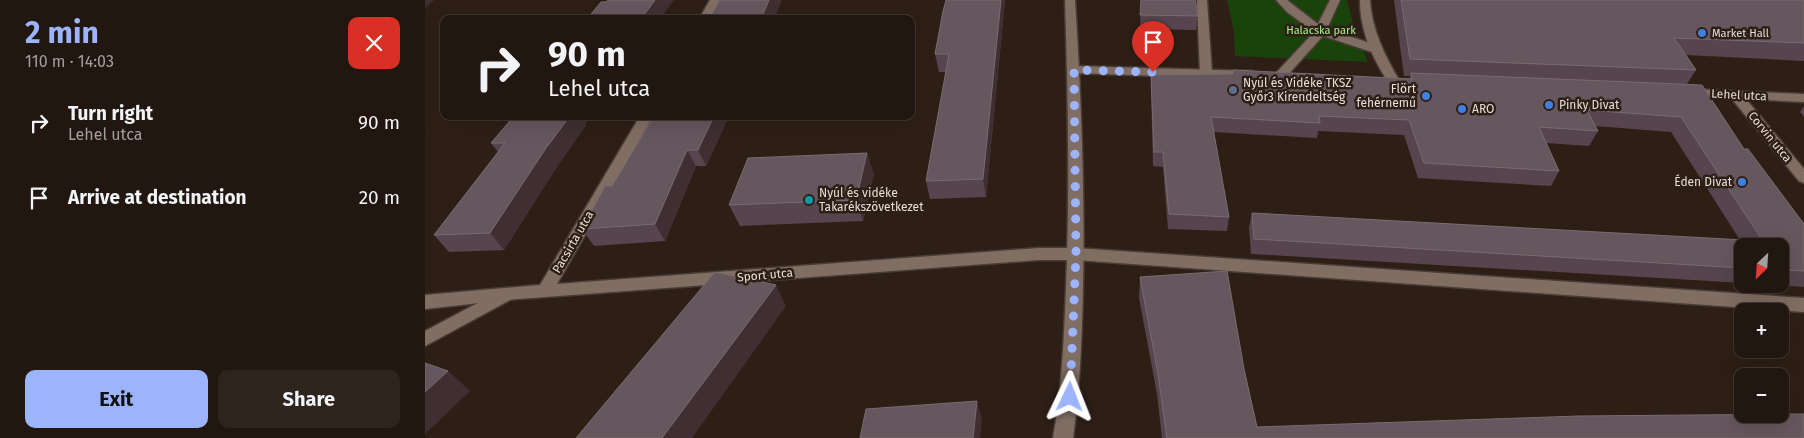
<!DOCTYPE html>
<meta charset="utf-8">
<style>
body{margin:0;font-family:"Fira Sans",sans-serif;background:#2e241e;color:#f1f3f6;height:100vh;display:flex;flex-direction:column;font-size:19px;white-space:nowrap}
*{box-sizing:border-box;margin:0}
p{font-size:16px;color:#a29f9f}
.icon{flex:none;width:28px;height:28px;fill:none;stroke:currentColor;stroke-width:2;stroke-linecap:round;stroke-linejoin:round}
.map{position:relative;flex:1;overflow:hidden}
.panel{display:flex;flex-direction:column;background:#221710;width:425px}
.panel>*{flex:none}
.hud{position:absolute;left:15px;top:15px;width:475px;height:105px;border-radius:10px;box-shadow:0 5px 20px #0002,0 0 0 1px #3f3630;background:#221710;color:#f1f3f6;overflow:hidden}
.needle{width:32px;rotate:205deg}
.controls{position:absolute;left:1309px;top:238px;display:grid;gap:10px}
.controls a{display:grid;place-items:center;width:55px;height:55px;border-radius:10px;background:#221710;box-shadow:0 5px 20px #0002,0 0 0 1px #3f3630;font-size:25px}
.pin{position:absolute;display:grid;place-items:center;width:42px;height:42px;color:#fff;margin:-51px -21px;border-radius:50% 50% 50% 0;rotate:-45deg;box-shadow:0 0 5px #0007}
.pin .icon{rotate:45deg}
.me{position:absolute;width:55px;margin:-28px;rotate:2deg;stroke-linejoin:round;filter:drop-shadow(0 0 4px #0008)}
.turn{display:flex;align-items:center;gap:18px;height:105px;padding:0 25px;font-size:22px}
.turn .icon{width:65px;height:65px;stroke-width:2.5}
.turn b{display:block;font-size:35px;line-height:42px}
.round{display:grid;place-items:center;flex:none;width:52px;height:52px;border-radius:10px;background:#2e241e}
.head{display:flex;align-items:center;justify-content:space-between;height:85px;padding:0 25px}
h1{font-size:30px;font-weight:700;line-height:38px;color:#9cb4fd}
.primary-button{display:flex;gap:10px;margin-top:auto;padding:10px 25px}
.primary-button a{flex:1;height:58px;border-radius:10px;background:#9cb4fd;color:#111;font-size:20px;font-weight:700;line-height:58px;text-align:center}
.primary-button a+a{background:#2e241e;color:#f1f3f6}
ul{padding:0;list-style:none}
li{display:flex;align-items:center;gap:15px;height:75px;padding:0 25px}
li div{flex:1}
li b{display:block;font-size:19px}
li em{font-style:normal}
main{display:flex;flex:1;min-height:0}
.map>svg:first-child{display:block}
.green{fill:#1a420b}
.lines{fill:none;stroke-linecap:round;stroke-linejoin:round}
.lane-casing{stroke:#483c36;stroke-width:3}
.street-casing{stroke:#483c36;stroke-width:3}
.secondary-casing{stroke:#483c36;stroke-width:3}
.lane{fill:#806e63;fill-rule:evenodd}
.street{fill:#806e63;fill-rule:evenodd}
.secondary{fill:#806e63;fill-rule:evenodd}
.wall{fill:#56454e}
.shaded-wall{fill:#3f2f32}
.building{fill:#66565d;stroke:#7a6b70}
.route{stroke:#9cb4fd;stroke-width:9;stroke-dasharray:0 16.2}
.shop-dot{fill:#3f7fe0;stroke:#2e1f16;stroke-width:2}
.service-dot{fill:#5c6f8a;stroke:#2e1f16;stroke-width:2}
.culture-dot{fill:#0f9aa8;stroke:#2e1f16;stroke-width:2}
.labels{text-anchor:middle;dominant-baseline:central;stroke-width:5;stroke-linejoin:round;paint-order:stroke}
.far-park-label{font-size:11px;fill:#a4f48c;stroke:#2e1f16}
.far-poi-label{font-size:11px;fill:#e8ddd7;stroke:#2e1f16;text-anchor:start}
.poi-label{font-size:12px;fill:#e8ddd7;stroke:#2e1f16;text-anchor:start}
.street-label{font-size:12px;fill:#e8ddd7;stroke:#2e1f16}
</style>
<main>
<section class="panel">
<div class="head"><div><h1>2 min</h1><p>110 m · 14:03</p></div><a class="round" style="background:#d93025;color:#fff"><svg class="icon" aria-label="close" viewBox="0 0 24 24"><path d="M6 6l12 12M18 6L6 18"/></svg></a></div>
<ul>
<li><svg class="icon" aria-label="right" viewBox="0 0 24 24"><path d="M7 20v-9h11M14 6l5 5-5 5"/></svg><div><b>Turn right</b><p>Lehel utca</p></div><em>90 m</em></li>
<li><svg class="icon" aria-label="arrive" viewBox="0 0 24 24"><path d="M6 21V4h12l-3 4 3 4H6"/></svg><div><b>Arrive at destination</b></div><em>20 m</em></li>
</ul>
<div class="primary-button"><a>Exit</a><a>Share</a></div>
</section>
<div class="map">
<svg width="1379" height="438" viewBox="0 0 1379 438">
<rect width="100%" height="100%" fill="#2e1f16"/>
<path class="green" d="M 802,0 L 922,0 L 929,27 L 943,62 L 810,56 L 809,32 Z"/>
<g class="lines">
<defs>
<g id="lane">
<path d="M 772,0 L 782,0 L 787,73 L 781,77 L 775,73 Z"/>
<path d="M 935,0 L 945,0 C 947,30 959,54 974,80 L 972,83 L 964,83 C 947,58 935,30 935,0 Z"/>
<path d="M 651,248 L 1379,298 L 1379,312 L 651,260 L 645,258 L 643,254 L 645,250 Z"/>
<path d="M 81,288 L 87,289 L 89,294 L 87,299 L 0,346 L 0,331 Z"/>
</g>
<g id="street">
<path d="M 285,0 L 295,0 L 285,19 L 274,19 Z"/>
<path d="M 851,0 L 862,0 L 893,24 L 905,0 L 915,0 L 902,29 L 954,46 L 956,49 L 950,53 L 898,36 L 859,79 L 851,79 L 849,76 L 851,73 L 889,32 L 862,12 Z"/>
<path d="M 649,66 L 828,71 L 834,75 L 828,79 L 645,73 L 643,70 L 645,67 Z"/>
<path d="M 1263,89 L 1379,94 L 1379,102 L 1321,99 L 1379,169 L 1379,183 L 1374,181 L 1307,99 L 1259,96 L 1257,93 L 1259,90 Z"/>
<path d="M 215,116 L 228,116 L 132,284 L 614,248 L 651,248 L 657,250 L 659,254 L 657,258 L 651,260 L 614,260 L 81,300 L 0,309 L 0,295 L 115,285 Z"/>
</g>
<path id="secondary" d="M 640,0 L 650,0 C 656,95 660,191 658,286 C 657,337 655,388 648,438 L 628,438 C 637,388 639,338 641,287 C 645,192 643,96 640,0 Z"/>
</defs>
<use href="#lane" class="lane-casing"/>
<use href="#street" class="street-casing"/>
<use href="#secondary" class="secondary-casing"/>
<use href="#lane" class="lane"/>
<use href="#street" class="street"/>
<use href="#secondary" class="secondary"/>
</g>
<g class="wall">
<path d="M 580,0 L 561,197 L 505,199 L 501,181 L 521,72 L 514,72 L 510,54 Z"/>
<path d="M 716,0 L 773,16 L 771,30 L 715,29 Z"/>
<path d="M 969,0 L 1379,0 L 1379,61 L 1261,55 L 1271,70 L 1262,84 L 1319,149 L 1379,224 L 1379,287 L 1328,284 L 1355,284 L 1355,246 L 1318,246 L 1318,283 L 826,254 L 824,227 L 827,213 L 1315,240 L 1246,132 L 1170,126 L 1173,131 L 1164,146 L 1121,143 L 1134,171 L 1126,186 L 993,178 L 979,135 L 893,131 L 892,138 L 789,132 L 804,217 L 802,231 L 743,229 L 738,167 L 728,166 L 726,89 L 726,75 L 808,74 L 808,70 L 984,79 L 985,76 L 979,76 Z"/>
<path d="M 1379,106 L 1379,117 L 1375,112 Z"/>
<path d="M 304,116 L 281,166 L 271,166 L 240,241 L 169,246 L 157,229 L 187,186 Z"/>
<path d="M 161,124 L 161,125 L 133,165 L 79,250 L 24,252 L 9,235 L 73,152 L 66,143 Z"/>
<path d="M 449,174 L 438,221 L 315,226 L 304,205 Z"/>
<path d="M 715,277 L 819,369 L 832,427 L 1379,438 L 737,438 L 732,394 L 714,298 Z"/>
</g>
<g class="shaded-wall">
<path d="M 0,0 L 9,0 L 0,8 Z"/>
<path d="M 230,0 L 249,0 L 235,19 L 216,19 Z"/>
<path d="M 344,0 L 357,0 L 349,19 L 336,19 Z"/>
<path d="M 576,0 L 580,0 L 561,197 L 558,179 Z"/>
<path d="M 145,116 L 166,116 L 161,124 L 161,125 L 133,165 L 79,250 L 65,233 L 121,148 Z"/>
<path d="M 289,116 L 304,116 L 281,166 L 273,150 Z"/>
<path d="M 262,150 L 271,166 L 240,241 L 230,224 Z"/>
<path d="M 442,153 L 449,174 L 438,221 L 431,200 Z"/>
<path d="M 351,285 L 361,306 L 267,438 L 237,438 Z"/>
<path d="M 23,371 L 45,391 L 0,434 L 0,392 Z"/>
<path d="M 552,401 L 557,420 L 555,438 L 548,438 Z"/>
</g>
<g class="building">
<path d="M 183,0 L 230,0 L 216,19 L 162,19 L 176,2 L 181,2 Z"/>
<path d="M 295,0 L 344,0 L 336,19 L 284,19 Z"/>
<path d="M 521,0 L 576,0 L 558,179 L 501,181 L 524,54 L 510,54 L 518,11 Z"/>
<path d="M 716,0 L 770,0 L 773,16 L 715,15 Z"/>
<path d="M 976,0 L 1379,0 L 1379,43 L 1249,38 L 1271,70 L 985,59 Z"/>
<path d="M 808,70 L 987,79 L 986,73 L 1277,85 L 1319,149 L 1323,149 L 1379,224 L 1379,271 L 1355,270 L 1355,246 L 1318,246 L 1318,268 L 829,239 L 827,213 L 1338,241 L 1256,117 L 1162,110 L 1173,131 L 1114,127 L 1134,171 L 999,163 L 984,120 L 894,116 L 895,123 L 786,117 L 804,217 L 744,214 L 738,152 L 729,152 L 726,75 L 808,74 Z"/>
<path d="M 89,116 L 145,116 L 121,148 L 65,233 L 9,235 L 80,143 L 66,143 Z"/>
<path d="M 229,116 L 289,116 L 273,150 L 262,150 L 230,224 L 157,229 L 180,186 L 187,186 Z"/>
<path d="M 442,153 L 431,200 L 304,205 L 323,158 Z"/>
<path d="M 802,271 L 819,369 L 832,427 L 1154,416 L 1379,414 L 1379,438 L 742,438 L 733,374 L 715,277 Z"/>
<path d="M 290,272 L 351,285 L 237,438 L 151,438 Z"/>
<path d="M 0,363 L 23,371 L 0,392 Z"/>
<path d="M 552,401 L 548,438 L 435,438 L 441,409 Z"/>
</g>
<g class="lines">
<path class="route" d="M 645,397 L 651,254 L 649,70 L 728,72"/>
</g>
<g class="shop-dot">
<circle cx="1277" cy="33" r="5"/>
<circle cx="1001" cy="96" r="5"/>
<circle cx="1124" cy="105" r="5"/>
<circle cx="1037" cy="109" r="5"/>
<circle cx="1317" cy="182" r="5"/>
</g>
<circle class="service-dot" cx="808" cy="90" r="5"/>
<circle class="culture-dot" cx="384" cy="200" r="5"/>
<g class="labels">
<g class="far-park-label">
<text x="896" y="30">Halacska park</text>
</g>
<g class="far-poi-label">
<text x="1287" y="33">Market Hall</text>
</g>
<g class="poi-label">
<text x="818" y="83">Nyúl és Vidéke TKSZ<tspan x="818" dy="14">Győr3 Kirendeltség</tspan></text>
<text x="991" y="89" text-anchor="end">Flört<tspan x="991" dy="14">fehérnemű</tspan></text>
<text x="1134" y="105">Pinky Divat</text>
<text x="1047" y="109">ARO</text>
<text x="1307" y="182" text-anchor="end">Éden Divat</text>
<text x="394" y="193">Nyúl és vidéke<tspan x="394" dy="14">Takarékszövetkezet</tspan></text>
</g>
<g class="street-label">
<text transform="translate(1314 95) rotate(3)">Lehel utca</text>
<text transform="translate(1345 137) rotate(51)">Corvin utca</text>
<text transform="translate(148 242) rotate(-60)">Pacsirta utca</text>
<text transform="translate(340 275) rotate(-5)">Sport utca</text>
</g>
</g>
</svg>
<div class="controls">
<a><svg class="needle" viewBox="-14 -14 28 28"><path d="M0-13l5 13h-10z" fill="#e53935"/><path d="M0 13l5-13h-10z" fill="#a29f9f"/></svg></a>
<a>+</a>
<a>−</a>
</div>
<div class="pin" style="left:728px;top:72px;background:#d93025"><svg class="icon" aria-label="arrive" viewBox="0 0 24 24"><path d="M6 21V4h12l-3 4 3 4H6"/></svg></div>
<svg class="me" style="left:645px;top:397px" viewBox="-20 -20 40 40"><path d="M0-17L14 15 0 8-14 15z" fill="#9cb4fd" stroke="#fff" stroke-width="4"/></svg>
<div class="hud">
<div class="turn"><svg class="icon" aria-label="right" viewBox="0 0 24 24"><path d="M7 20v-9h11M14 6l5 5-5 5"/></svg><div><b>90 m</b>Lehel utca</div></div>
</div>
</div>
</main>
